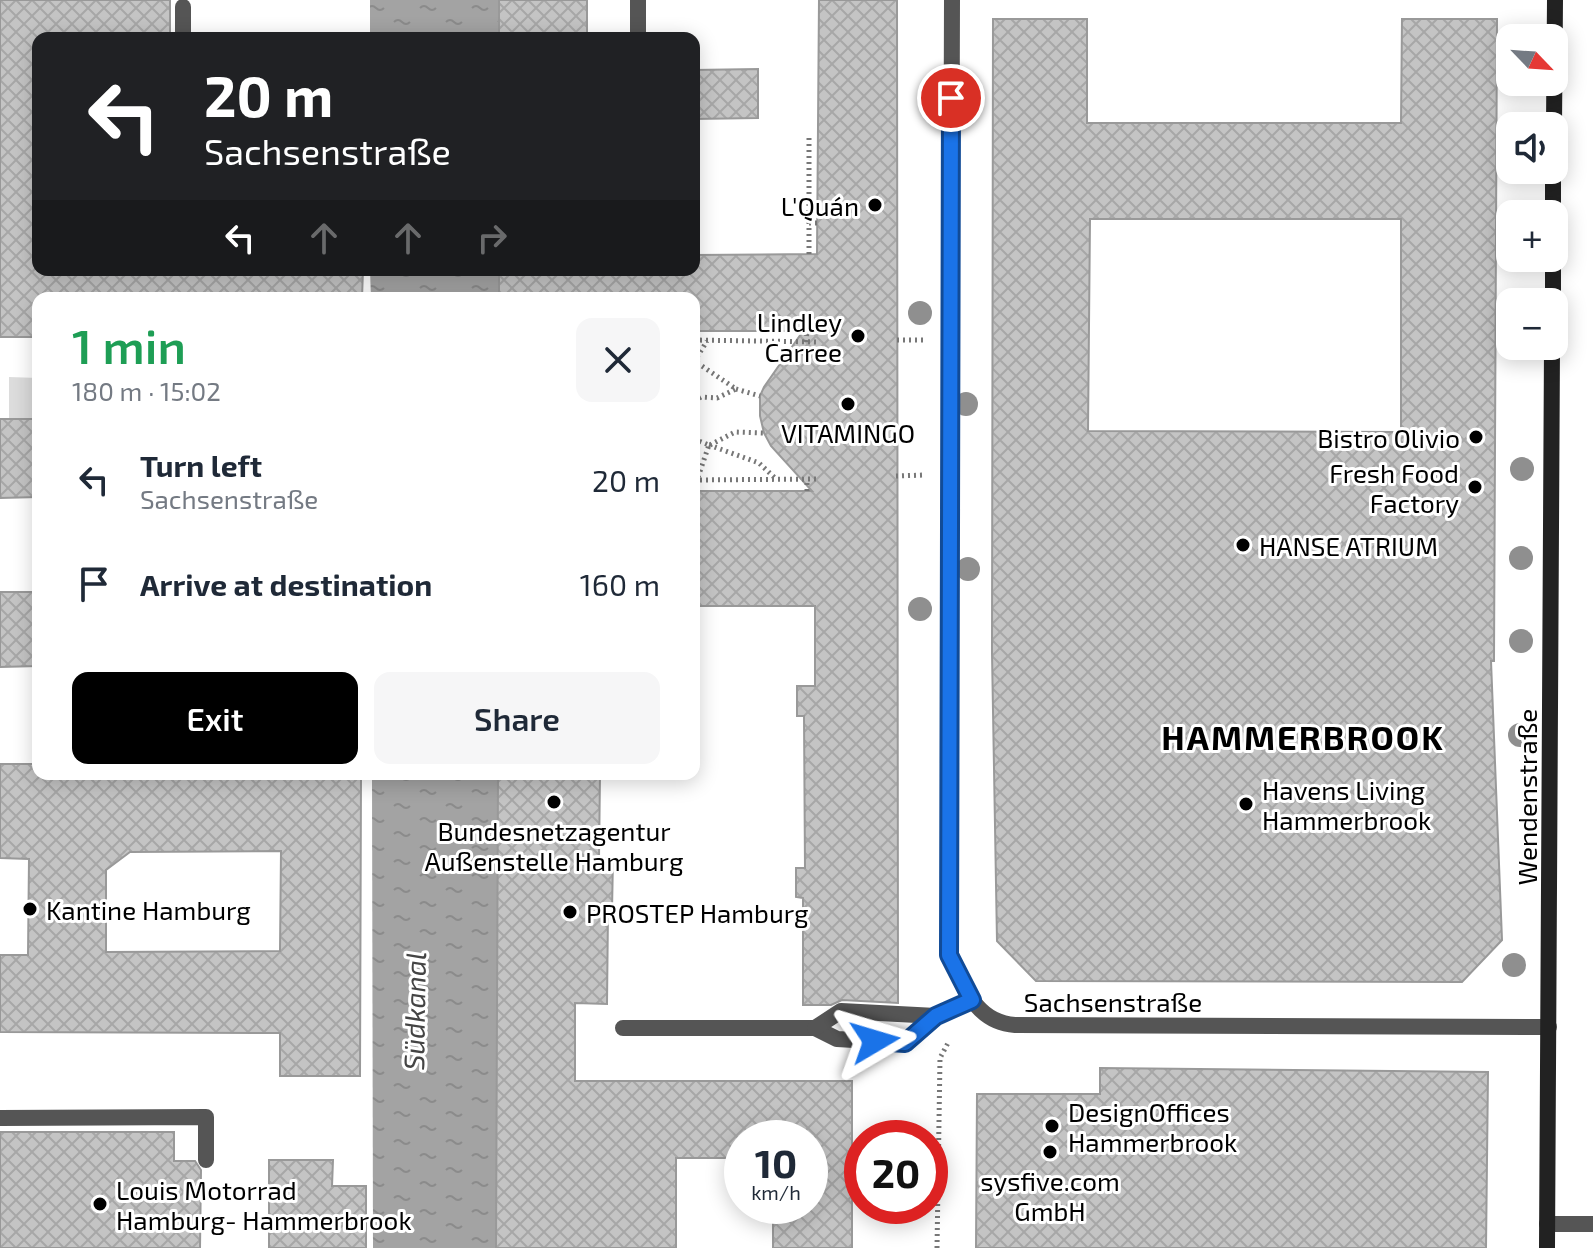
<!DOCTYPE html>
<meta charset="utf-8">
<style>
body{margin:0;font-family:"Exo 2",sans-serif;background:#f6f6f7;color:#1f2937;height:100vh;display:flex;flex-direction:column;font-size:30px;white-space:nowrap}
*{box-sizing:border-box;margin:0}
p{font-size:26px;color:#747a83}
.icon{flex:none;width:44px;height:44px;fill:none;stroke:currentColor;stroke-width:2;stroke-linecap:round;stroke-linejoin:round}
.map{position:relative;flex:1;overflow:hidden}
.panel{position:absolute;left:32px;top:292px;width:668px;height:488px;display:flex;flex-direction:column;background:#fff;border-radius:16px;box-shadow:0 4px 20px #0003}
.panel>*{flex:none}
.hud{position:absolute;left:32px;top:32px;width:668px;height:244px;border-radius:16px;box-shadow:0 4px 20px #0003;background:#202124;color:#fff;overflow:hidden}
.needle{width:52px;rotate:115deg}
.buttons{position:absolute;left:1496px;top:24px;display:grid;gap:16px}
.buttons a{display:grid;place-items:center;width:72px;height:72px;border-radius:16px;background:#fff;box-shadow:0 4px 20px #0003;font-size:40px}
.speed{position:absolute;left:724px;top:1120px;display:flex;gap:16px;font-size:40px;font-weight:700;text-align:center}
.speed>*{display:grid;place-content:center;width:104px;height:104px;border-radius:50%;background:#fff;box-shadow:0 4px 20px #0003;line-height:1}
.speed small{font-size:20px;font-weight:400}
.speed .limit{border:12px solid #d22;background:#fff;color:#111}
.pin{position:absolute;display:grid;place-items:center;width:68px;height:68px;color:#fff;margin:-34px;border:4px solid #fff;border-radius:50%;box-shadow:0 2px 8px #0007}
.me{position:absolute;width:88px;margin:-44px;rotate:83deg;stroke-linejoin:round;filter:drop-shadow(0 0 6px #0008)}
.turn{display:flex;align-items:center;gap:28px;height:168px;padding:0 40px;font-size:36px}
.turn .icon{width:104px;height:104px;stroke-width:2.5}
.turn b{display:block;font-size:56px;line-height:68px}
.lanes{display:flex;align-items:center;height:76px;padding:0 40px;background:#0003;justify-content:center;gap:40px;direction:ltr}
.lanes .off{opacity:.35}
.round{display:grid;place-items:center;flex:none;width:84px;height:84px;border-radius:16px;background:#f6f6f7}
.headline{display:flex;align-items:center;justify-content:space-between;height:136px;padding:0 40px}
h1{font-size:48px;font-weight:600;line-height:60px;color:#1e9e55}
.button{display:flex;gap:16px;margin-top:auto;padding:16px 40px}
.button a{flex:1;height:92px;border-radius:16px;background:#000;color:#fff;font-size:32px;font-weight:600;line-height:92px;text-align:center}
.button a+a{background:#f6f6f7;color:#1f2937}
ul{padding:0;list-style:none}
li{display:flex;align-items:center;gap:24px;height:104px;padding:0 40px}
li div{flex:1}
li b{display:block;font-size:30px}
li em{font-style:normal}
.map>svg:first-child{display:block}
.grass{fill:#dcdcdc}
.water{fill:url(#water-ripples)}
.building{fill:url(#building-cross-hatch);stroke:#999;stroke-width:2;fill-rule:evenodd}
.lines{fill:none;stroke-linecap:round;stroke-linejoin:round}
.path{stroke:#777;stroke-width:5;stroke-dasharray:2 4;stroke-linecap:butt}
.lane{stroke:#555;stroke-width:16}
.street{stroke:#555;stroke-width:16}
.secondary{stroke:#222;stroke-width:16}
.tree{fill:#8f8f8f}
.route-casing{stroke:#114b97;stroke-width:20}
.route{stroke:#1a73e8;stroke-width:14}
.poi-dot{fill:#000;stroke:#fff;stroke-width:3}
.labels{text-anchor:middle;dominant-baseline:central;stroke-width:6;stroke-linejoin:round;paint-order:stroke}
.poi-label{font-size:26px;fill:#000;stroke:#fff;text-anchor:start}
.street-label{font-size:26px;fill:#000;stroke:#fff}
.water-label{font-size:28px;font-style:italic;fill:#444;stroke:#fff}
.district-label{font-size:34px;font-weight:bold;letter-spacing:2px;fill:#000;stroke:#fff}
</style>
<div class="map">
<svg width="1593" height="1248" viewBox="0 0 1593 1248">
<defs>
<pattern id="water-ripples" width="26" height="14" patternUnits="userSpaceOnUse" patternTransform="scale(2)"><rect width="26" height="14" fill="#a3a3a3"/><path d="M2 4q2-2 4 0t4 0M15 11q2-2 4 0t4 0" fill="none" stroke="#8b8b8b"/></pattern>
<pattern id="building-cross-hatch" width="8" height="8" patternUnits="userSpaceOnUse" patternTransform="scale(2)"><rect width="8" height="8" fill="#c4c4c4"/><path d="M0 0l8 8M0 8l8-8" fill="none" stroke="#a7a7a7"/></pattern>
</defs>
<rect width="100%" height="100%" fill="#fff"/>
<path class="grass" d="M 9,377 L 38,378 L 38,419 L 9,419 Z"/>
<g class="water">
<rect x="370" y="0" width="129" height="38"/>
<path d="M 370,270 L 499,270 L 499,298 L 371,298 Z"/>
<path d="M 372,774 L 498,774 L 496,1248 L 373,1248 Z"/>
</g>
<g class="building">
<path d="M 0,0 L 170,0 L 170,38 L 38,38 L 38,270 L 363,270 L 362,298 L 38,298 L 38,337 L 0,337 Z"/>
<rect x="499" y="0" width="88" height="38"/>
<path d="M 819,0 L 897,0 L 898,1003 L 842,1000 L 831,1005 L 803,1005 L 803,898 L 796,897 L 796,868 L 805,868 L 804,716 L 797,716 L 797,686 L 815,686 L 815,606 L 694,606 L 694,491 L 812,491 L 771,446 L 764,433 L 760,416 L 760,396 L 764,387 L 803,331 L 694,331 L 694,298 L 499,298 L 499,270 L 694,270 L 694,255 L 817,254 Z"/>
<path d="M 993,19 L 1087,19 L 1087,123 L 1401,123 L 1402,19 L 1497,19 L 1494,661 L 1491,661 L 1502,940 L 1462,982 L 1036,981 L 997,941 L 992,653 ZM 1090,219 L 1401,219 L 1401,432 L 1088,431 Z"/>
<path d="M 758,69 L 758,118 L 694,119 L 694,70 Z"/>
<path d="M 0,419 L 38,419 L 38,497 L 0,498 Z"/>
<path d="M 0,592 L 38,592 L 38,666 L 0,667 Z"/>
<path d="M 0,764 L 38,764 L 38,774 L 361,774 L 360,1076 L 280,1076 L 280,1033 L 0,1032 L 0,955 L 28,955 L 29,859 L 0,858 ZM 281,851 L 280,951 L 106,952 L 106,870 L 130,852 Z"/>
<path d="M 498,774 L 600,774 L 599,858 L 613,858 L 612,911 L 608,911 L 607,1004 L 575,1003 L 575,1081 L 852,1081 L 852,1248 L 773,1248 L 773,1206 L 810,1206 L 810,1138 L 742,1138 L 742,1158 L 676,1158 L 676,1248 L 496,1248 Z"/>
<path d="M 1100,1068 L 1488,1072 L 1486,1248 L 976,1248 L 977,1094 L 1100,1094 Z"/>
<path d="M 0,1132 L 174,1132 L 174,1161 L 195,1161 L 201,1170 L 200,1248 L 0,1248 Z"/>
<path d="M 269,1160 L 333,1160 L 332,1186 L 366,1186 L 366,1248 L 269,1248 Z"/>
</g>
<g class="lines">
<g class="path">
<path d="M 809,223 L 817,223"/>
<path d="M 809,254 L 809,135"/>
<path d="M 694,340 L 820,342"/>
<path d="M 897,340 L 926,340"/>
<path d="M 806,342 L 807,331"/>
<path d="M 694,362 L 707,341"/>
<path d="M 736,389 L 760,396"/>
<path d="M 694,401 L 701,397 L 717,398 L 736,389 L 696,362"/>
<path d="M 694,439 L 709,445 L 697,480"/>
<path d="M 709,445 L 759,463 L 775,478"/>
<path d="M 710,445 L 735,432 L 764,433"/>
<path d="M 896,476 L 925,475"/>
<path d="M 694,480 L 820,479"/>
<path d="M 807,491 L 807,479"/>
<path d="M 937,1248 L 940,1058 L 948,1043"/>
</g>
<g class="lane">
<path d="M 183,38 L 183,7"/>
<path d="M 638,38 L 638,0"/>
<path d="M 623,1028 L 815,1028 L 837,1039 L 905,1043 L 936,1016 L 972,1000"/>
<path d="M 815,1028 L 841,1011 L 936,1016"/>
<path d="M 0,1118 L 206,1117 L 206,1160"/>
<path d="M 1547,1224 L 1593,1224"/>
</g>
<path class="street" d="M 952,0 L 949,955 C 965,987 975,1022 1015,1025 L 1549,1027"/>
<g class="secondary">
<path d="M 1554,126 L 1555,0"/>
<path d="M 1553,214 L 1553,170"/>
<path d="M 1553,302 L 1553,258"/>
<path d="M 1547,1248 L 1552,346"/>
</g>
</g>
<g class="tree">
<circle cx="920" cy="313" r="12"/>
<circle cx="966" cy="404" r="12"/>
<circle cx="1522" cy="469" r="12"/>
<circle cx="1521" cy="558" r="12"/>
<circle cx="968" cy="569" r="12"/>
<circle cx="920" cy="609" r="12"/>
<circle cx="1521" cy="641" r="12"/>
<circle cx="1520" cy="735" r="12"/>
<circle cx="1514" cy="965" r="12"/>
</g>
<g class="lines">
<defs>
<path id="route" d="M 875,1041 L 905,1043 L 936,1016 L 972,1000 L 949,955 L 951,98"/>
</defs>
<use href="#route" class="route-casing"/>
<use href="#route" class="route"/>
</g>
<g class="poi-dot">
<circle cx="875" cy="205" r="8"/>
<circle cx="858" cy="336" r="8"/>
<circle cx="848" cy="404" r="8"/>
<circle cx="1476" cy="437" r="8"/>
<circle cx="1475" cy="487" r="8"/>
<circle cx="1243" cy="545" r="8"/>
<circle cx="554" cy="802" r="8"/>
<circle cx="1246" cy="804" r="8"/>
<circle cx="30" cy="909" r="8"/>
<circle cx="570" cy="912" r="8"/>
<circle cx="1052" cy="1126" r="8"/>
<circle cx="1050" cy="1152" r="8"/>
<circle cx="100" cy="1204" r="8"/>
</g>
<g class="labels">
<g class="poi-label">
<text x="859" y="205" text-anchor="end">L'Quán</text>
<text x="842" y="321" text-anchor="end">Lindley<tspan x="842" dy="30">Carree</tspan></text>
<text x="848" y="432" text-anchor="middle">VITAMINGO</text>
<text x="1460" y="437" text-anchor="end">Bistro Olivio</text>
<text x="1459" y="472" text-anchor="end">Fresh Food<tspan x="1459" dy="30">Factory</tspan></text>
<text x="1259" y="545">HANSE ATRIUM</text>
<text x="1262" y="789">Havens Living<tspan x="1262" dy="30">Hammerbrook</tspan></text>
<text x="554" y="830" text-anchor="middle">Bundesnetzagentur<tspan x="554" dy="30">Außenstelle Hamburg</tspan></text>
<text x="46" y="909">Kantine Hamburg</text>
<text x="586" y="912">PROSTEP Hamburg</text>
<text x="1068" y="1111">DesignOffices<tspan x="1068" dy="30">Hammerbrook</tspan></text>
<text x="1050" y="1180" text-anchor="middle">sysfive.com<tspan x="1050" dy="30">GmbH</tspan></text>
<text x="116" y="1189">Louis Motorrad<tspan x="116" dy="30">Hamburg- Hammerbrook</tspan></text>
</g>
<g class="street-label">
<text transform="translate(1526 797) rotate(-90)">Wendenstraße</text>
<text x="1113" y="1001">Sachsenstraße</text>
</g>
<g class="water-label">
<text transform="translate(414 1011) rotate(-89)">Südkanal</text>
</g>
<g class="district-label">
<text x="1303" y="736">HAMMERBROOK</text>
</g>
</g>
</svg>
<div class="buttons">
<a><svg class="needle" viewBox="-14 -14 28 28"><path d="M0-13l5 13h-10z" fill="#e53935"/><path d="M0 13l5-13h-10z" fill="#747a83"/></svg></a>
<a><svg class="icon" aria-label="sound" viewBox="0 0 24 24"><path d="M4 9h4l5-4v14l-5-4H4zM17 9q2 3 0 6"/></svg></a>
<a>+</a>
<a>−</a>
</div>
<div class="speed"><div>10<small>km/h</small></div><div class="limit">20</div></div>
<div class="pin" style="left:951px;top:98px;background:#d93025"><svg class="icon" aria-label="arrive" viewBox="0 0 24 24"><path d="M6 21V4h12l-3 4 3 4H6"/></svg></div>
<svg class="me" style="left:875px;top:1041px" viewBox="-20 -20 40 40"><path d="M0-17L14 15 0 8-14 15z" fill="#1a73e8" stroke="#fff" stroke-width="4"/></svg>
<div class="hud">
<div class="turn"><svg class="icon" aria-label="left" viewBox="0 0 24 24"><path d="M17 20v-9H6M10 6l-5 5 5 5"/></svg><div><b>20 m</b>Sachsenstraße</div></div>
<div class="lanes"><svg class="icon" aria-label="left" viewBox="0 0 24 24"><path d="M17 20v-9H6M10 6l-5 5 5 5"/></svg><svg class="icon off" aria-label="ahead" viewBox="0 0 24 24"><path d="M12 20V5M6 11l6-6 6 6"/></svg><svg class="icon off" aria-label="ahead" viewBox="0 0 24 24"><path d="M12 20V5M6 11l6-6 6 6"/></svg><svg class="icon off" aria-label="right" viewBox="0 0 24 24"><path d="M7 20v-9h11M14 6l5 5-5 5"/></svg></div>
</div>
<section class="panel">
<div class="headline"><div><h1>1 min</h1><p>180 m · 15:02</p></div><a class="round"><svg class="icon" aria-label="close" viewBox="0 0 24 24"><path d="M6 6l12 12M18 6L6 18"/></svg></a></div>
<ul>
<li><svg class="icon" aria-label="left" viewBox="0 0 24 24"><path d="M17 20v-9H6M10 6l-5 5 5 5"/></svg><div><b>Turn left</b><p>Sachsenstraße</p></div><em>20 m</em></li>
<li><svg class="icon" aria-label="arrive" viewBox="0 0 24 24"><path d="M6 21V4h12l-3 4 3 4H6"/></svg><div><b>Arrive at destination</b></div><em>160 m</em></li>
</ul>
<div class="button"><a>Exit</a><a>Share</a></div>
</section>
</div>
